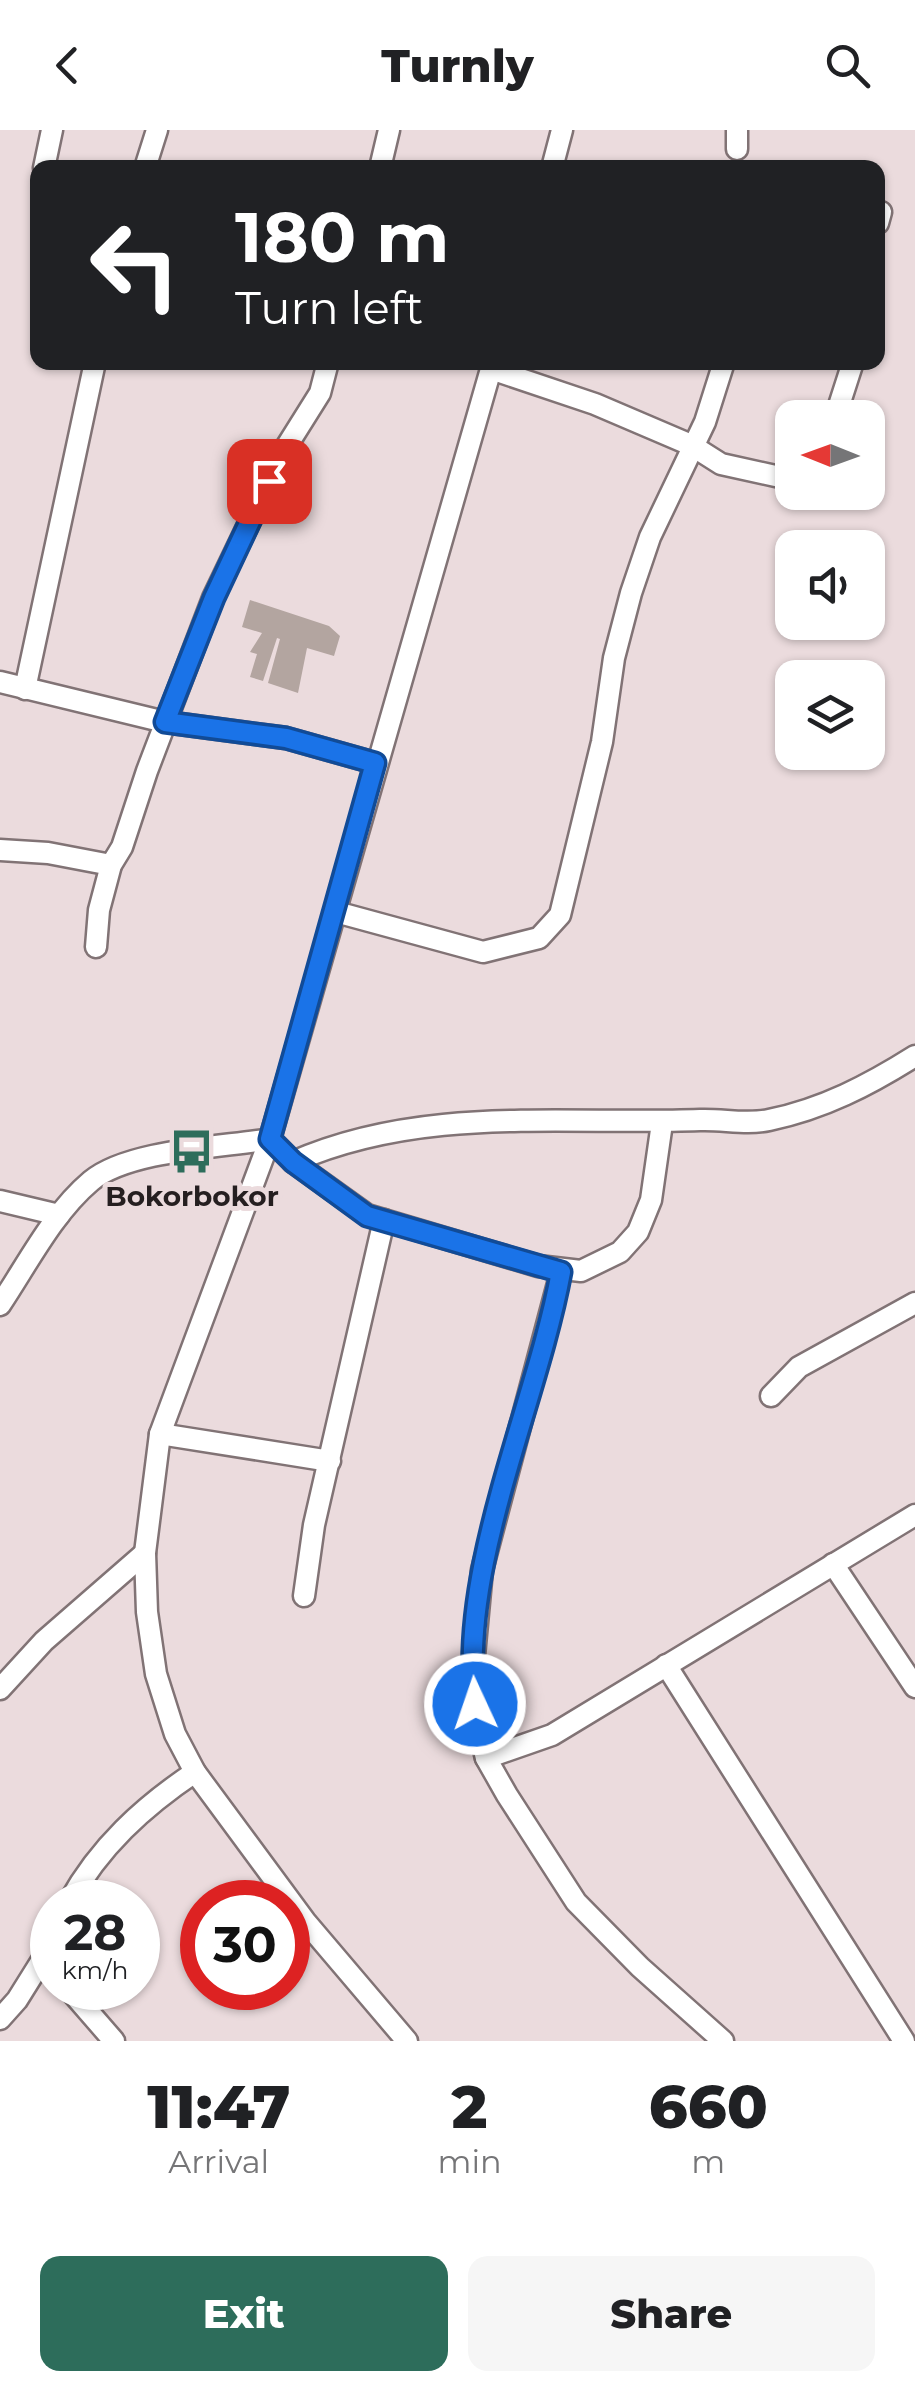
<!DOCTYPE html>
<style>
body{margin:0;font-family:Montserrat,sans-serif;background:#f6f6f6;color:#202124;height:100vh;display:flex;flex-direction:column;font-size:38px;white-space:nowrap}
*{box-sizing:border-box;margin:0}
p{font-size:32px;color:#757577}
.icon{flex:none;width:55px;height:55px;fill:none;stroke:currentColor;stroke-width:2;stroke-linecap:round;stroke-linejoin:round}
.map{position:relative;height:1911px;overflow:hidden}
.sheet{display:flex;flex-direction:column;background:#fff;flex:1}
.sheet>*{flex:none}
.guide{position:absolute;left:30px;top:30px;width:855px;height:210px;border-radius:20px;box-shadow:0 2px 8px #0004;background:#202124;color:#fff;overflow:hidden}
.needle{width:65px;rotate:271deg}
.controls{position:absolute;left:775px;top:270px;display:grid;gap:20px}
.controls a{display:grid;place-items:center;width:110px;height:110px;border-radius:20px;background:#fff;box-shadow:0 2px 8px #0004;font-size:50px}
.speed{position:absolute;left:30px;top:1750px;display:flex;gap:20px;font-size:50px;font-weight:700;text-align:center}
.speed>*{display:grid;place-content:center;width:130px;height:130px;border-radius:50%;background:#fff;box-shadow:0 2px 8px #0004;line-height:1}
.speed small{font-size:25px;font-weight:400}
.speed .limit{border:15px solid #d22;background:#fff;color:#111}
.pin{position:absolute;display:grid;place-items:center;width:85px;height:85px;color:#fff;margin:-42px;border-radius:20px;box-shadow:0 5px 15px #0006}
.me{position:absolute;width:110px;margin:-55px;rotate:357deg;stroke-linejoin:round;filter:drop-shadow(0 0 8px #0008)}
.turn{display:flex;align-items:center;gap:35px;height:210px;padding:0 40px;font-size:45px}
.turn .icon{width:130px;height:130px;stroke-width:2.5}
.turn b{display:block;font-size:70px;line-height:85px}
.eta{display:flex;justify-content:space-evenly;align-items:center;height:170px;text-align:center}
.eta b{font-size:60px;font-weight:800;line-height:70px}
.button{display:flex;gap:20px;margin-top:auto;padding:20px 40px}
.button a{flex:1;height:115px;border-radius:20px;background:#2d6d5b;color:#fff;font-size:40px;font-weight:800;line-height:115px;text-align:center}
.button a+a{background:#f6f6f6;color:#202124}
header{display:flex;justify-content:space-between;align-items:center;height:130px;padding:0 40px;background:#fff;font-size:45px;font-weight:800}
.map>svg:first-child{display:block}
.building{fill:#b3a5a0}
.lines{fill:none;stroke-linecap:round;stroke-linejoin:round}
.minor-casing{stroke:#817375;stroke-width:25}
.minor{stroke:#fff;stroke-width:20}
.route-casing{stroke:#114b97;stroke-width:25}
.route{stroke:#1a73e8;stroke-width:18}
.labels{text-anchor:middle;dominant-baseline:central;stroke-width:10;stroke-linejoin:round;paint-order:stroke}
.poi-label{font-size:28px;font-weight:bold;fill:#251f20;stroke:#ebdbdd}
</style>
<header><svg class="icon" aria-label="back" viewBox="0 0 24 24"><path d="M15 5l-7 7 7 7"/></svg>Turnly<svg class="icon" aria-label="search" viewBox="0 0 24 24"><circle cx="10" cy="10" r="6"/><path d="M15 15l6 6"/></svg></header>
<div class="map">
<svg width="915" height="1911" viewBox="0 0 915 1911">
<rect width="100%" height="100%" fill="#ebdbdd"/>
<path class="building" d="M 250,470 L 329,496 L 340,506 L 334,526 L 307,518 L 298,563 L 268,553 L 280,509 L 277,508 L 263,551 L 250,547 L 257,524 L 250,522 L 262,503 L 242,497 Z"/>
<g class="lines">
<defs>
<g id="minor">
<path d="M 737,0 L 737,19"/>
<path d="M 44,38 L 52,0"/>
<path d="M 145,38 L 157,0"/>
<path d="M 380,38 L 389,0"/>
<path d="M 552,38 L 562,0"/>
<path d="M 878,93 L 881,82"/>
<path d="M 491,239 L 595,274 L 691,315 L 721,334 L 789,349 L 792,346"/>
<path d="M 835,288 L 853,232"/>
<path d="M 0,552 L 165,592 L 286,608 L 375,633"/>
<path d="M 25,559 L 95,232"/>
<path d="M 0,720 L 48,723 L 111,735"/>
<path d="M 336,782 L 483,822 L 539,808 L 560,785 L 602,612 L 614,528 L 631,463 L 650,407 L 705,292 L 724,232"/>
<path d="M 96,817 L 99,780 L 111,735 L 122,717 L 147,641 L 213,468 L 283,322 L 320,263 L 328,232"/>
<path d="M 270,1009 L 293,1032 C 422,975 563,995 700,990 C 723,989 746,995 769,990 C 823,979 869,955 915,926"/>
<path d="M 293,1032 L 367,1085 L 538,1136 L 581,1141 L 620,1122 L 638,1102 L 651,1070 L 662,993"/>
<path d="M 0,1071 L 59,1085"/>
<path d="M 561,1142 L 482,1440 L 472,1547 L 479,1601 L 486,1628 L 507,1665 L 576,1772 L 640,1837 L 723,1911"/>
<path d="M 0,1175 C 28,1133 53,1083 91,1051 C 128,1020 223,1017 270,1009"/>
<path d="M 771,1266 L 799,1237 L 915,1173"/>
<path d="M 160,1304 L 330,1331"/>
<path d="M 833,1434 L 915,1557"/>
<path d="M 304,1466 L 314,1395 L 384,1090"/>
<path d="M 666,1535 L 904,1911"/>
<path d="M 0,1559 L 44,1511 L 145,1423"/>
<path d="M 486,1628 L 552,1605 L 915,1385"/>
<path d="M 69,1772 C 99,1717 143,1677 195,1642"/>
<path d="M 68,1858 L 114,1911"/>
<path d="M 0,1889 L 17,1870 L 52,1814"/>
<path d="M 407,1911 L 305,1791 L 195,1642 L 175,1604 L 156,1544 L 147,1482 L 145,1423 L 160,1304 L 270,1009 L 493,232"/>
</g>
</defs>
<use href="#minor" class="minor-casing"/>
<use href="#minor" class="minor"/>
</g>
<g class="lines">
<defs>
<path id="route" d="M 269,351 L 214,468 L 165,592 L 286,608 L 375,633 L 270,1009 L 293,1032 L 367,1086 L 561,1142 C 536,1277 458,1437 475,1574"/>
</defs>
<use href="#route" class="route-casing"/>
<use href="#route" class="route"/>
</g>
<defs>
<symbol id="bus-bare" viewBox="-9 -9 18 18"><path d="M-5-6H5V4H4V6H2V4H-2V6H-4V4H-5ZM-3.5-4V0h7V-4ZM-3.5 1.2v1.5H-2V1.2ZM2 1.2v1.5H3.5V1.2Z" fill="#2d6d5b" stroke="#ebdbdd" stroke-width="2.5" paint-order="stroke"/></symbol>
</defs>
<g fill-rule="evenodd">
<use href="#bus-bare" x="160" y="990" width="63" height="63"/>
</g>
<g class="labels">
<g class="poi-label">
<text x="192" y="1066">Bokorbokor</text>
</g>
</g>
</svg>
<div class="controls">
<a><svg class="needle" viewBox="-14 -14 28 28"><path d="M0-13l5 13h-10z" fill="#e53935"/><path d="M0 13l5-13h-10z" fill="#757577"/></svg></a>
<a><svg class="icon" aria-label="sound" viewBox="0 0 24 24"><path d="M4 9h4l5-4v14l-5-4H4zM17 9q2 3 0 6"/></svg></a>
<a><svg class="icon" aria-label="layers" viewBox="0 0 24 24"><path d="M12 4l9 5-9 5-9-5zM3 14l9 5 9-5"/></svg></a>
</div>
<div class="speed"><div>28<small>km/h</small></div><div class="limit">30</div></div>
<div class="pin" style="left:269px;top:351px;background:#d93025"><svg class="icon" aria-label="arrive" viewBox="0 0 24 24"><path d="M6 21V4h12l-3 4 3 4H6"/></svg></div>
<svg class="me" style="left:475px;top:1574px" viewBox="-20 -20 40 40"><circle r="17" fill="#1a73e8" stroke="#fff" stroke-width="3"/><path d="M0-11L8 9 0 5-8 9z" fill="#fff"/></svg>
<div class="guide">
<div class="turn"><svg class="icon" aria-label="left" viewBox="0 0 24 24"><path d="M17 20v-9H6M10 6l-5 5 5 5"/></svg><div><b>180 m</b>Turn left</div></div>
</div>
</div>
<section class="sheet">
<div class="eta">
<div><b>11:47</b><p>Arrival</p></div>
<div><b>2</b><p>min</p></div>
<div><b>660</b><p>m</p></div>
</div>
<div class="button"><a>Exit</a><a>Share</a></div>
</section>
